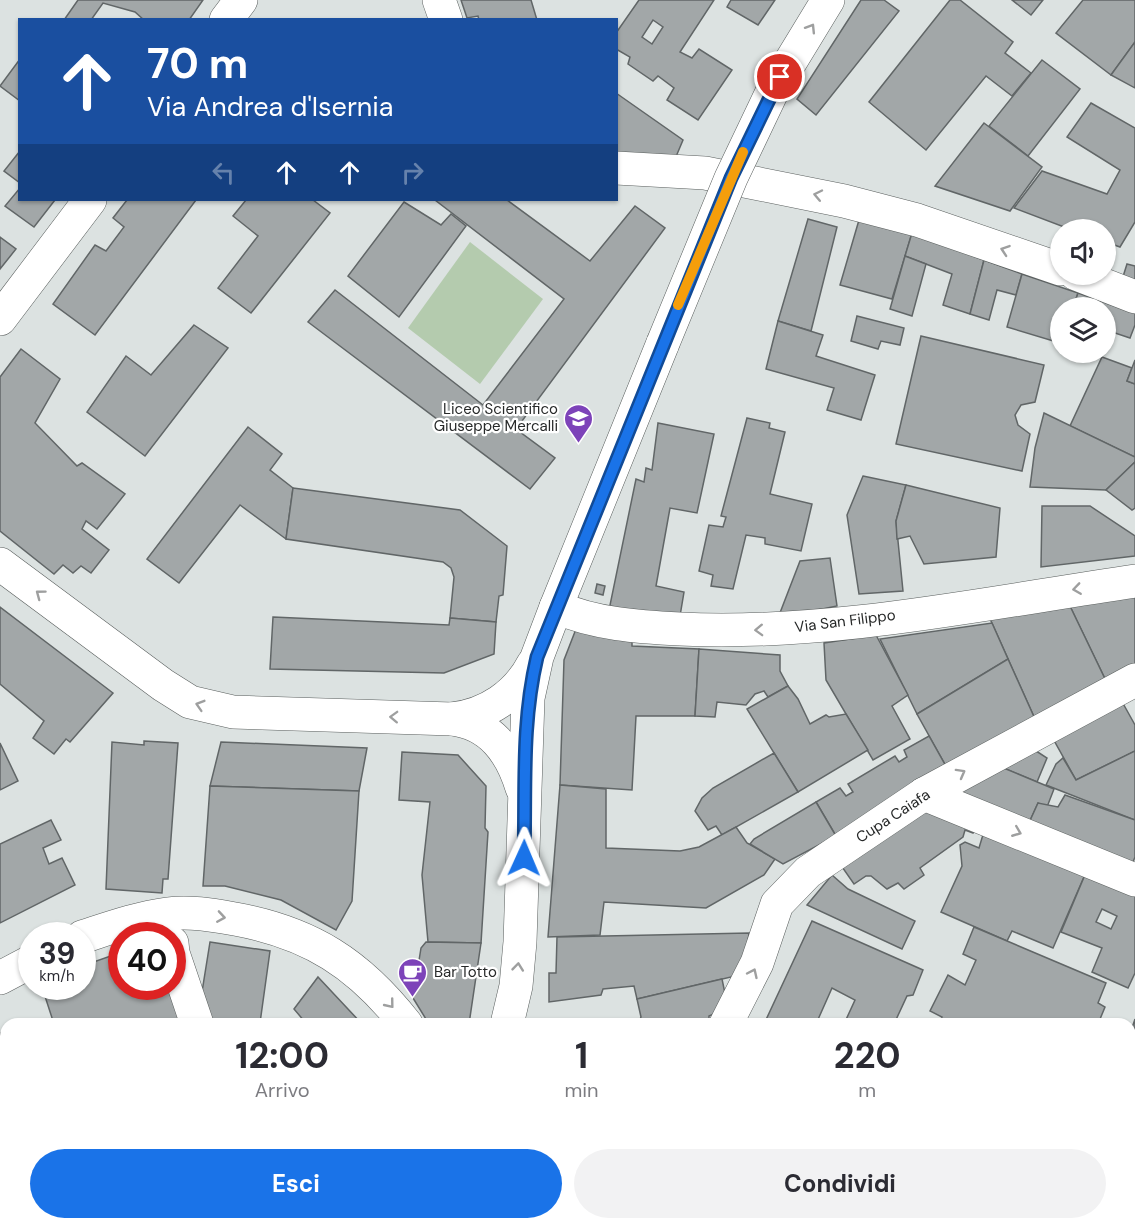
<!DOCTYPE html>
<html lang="it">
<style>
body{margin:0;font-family:"DM Sans",sans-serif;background:#f2f2f3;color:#2b2b33;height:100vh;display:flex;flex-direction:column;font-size:22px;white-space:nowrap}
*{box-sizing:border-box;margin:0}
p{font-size:20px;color:#7c7c81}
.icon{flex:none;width:33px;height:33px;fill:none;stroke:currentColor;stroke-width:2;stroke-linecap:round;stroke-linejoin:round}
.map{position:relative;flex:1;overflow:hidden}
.side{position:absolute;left:0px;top:1018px;width:1136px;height:212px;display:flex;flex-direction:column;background:#fff;border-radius:18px 18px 0 0;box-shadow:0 2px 4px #0004}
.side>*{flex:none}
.top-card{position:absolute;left:18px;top:18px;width:600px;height:183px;border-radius:0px;box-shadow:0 2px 4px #0004;background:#1a4fa0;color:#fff;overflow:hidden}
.buttons{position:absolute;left:1050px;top:219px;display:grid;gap:12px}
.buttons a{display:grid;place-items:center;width:66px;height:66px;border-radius:50%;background:#fff;box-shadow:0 2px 4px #0004;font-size:30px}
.speed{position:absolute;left:18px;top:922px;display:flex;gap:12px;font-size:30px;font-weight:700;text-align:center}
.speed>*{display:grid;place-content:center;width:78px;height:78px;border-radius:50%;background:#fff;box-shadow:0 2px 4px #0004;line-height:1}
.speed small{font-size:15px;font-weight:400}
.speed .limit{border:9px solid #d22;background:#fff;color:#111}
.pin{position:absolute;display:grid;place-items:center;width:51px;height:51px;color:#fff;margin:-26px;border:3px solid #fff;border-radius:50%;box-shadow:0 2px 6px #0007}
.me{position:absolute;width:66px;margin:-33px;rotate:1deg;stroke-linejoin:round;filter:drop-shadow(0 0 4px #0008)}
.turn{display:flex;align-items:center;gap:21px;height:126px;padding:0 30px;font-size:27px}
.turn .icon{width:78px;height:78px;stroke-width:2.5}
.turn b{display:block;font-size:42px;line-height:51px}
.lanes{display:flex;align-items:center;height:57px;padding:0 30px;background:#0003;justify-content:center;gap:30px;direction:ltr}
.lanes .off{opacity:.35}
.eta{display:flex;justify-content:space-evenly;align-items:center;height:102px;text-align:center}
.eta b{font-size:36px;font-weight:700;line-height:42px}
.action{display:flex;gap:12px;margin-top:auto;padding:12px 30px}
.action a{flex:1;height:69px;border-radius:36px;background:#1a73e8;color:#fff;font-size:24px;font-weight:700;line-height:69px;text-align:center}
.action a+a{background:#f2f2f3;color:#2b2b33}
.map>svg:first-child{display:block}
.green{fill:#b4cbae}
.building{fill:#a2a7a8;stroke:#616667;stroke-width:1.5;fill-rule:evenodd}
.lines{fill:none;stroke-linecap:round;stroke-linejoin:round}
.minor-casing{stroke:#5a5f5e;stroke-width:34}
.minor{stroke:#fff;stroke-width:33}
.minor-bridge-casing{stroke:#5a5f5e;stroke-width:34;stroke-linecap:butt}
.minor-bridge{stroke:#fff;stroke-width:33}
.oneway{stroke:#9e9f9f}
.route-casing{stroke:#114b97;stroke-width:15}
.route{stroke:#1a73e8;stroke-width:10}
.slow{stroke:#f59e0b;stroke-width:10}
.labels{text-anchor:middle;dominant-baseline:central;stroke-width:4.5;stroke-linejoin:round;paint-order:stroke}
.poi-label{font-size:15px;fill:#272929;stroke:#fff;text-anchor:end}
.street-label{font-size:15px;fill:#272929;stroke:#fff}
</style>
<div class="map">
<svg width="1135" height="1229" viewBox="0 0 1135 1229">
<rect width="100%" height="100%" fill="#dce2e1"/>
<path class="green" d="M 470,242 L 543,299 L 480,384 L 408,328 Z"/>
<g class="building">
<path d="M 78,0 L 203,0 L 189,20 L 144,20 L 135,12 L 103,3 L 91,20 L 64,20 Z"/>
<path d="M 461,0 L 531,0 L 537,20 L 479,20 L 478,16 L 467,18 Z"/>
<path d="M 639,0 L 714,0 L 680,52 L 692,58 L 699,49 L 732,70 L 698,120 L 667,100 L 674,88 L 658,76 L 653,81 L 628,64 L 630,57 L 616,49 L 616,33 ZM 653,20 L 663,27 L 652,44 L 642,37 Z"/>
<path d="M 731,0 L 775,0 L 758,25 L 727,7 Z"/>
<path d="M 861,0 L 884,0 L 899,11 L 816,115 L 797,99 Z"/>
<path d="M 950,0 L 960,0 L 1013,42 L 1005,53 L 1031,73 L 1012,96 L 986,76 L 926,150 L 869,102 Z"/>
<path d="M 1012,0 L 1043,0 L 1031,15 Z"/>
<path d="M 1083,0 L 1135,0 L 1135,42 L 1111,75 L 1056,33 Z"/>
<path d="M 1135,42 L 1135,88 L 1111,75 Z"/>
<path d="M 20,59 L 20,101 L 0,86 Z"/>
<path d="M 1042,60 L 1080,89 L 1028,156 L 989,126 Z"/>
<path d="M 616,93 L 683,140 L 675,159 L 616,156 Z"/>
<path d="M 1091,103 L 1135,128 L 1135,222 L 1120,247 L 1106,242 L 1106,230 L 1072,230 L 1014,208 L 1042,171 L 1107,194 L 1120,170 L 1067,137 Z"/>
<path d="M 984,123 L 1042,167 L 1010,211 L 935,186 Z"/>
<path d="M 20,151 L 20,183 L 4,171 Z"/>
<path d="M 20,188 L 20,200 L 55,200 L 34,227 L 5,206 Z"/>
<path d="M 127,200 L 196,200 L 95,335 L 53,304 L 95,245 L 106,251 L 124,227 L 113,218 Z"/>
<path d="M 246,200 L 313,200 L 330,213 L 251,313 L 218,288 L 258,236 L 233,216 Z"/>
<path d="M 435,200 L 507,200 L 590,261 L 635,206 L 665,228 L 516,429 L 555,458 L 530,489 L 308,322 L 335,290 L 483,405 L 564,299 Z"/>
<path d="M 404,202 L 441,225 L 451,214 L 466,226 L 399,317 L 348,276 Z"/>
<path d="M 808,219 L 837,227 L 811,331 L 778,321 Z"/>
<path d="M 859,220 L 912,233 L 892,299 L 840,285 Z"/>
<path d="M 912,233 L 984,260 L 970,314 L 943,305 L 952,274 L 905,256 Z"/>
<path d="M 0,237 L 16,249 L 0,269 Z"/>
<path d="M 905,256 L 926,264 L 912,316 L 890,309 Z"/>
<path d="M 984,260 L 1022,274 L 1016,295 L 997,290 L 989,320 L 970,314 Z"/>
<path d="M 1127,264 L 1135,266 L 1135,288 L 1121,283 Z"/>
<path d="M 1022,274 L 1078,293 L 1073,308 L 1060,308 L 1060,343 L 1007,327 Z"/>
<path d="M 1078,293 L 1135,313 L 1135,325 L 1130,338 L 1106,330 L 1106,308 L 1073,308 Z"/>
<path d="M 857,316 L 904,328 L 900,345 L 881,341 L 878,349 L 851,341 Z"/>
<path d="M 778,321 L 823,335 L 816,356 L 875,375 L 861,420 L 827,410 L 834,388 L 766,369 Z"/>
<path d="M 194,325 L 228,348 L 145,456 L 87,412 L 126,356 L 151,375 Z"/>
<path d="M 921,336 L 1044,365 L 1035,402 L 1021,405 L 1015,415 L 1018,425 L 1030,434 L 1022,471 L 896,444 Z"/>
<path d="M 21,349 L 60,379 L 35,423 L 77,466 L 82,463 L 125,494 L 97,529 L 86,521 L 82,529 L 109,550 L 91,573 L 81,566 L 73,573 L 63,565 L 54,574 L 0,531 L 0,377 Z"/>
<path d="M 1102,357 L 1132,368 L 1127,381 L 1135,384 L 1135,457 L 1070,426 Z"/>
<path d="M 1135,360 L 1135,384 L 1127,381 Z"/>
<path d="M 1044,413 L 1135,457 L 1135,462 L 1106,490 L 1030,487 L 1035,448 Z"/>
<path d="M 747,418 L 770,423 L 769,428 L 785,432 L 770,494 L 812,504 L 801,551 L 765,544 L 765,538 L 746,535 L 733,589 L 711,586 L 713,575 L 699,571 L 709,525 L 723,527 L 726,517 L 721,516 Z"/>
<path d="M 658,423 L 714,434 L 697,513 L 670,508 L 656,586 L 684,592 L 680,616 L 609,610 L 636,479 L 644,482 L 646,468 L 652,470 Z"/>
<path d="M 248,427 L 282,454 L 270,470 L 293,488 L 286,539 L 240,505 L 179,583 L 147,559 Z"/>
<path d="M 1135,462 L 1135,508 L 1132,510 L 1106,490 Z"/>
<path d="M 863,476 L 906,485 L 896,521 L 903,591 L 859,594 L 847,515 Z"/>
<path d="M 906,485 L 1000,508 L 996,557 L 924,564 L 910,536 L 897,539 L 896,521 Z"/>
<path d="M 293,488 L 460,510 L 507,546 L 503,595 L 499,596 L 496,622 L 450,618 L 454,577 L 451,568 L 443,562 L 286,539 Z"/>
<path d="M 1042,506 L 1090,506 L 1135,536 L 1135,556 L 1041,567 Z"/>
<path d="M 830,558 L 837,606 L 778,618 L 800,561 Z"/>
<path d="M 597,584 L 605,586 L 603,595 L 595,593 Z"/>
<path d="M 1135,593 L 1135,670 L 1107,683 L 1068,602 Z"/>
<path d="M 1068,602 L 1107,683 L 1035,719 L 987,612 Z"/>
<path d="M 0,607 L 113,693 L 70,742 L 66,739 L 54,754 L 33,738 L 44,721 L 0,684 Z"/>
<path d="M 273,617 L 449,625 L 450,618 L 496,622 L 494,654 L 444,673 L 270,669 Z"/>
<path d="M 992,623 L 1008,659 L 917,714 L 880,639 Z"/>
<path d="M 576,629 L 632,633 L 632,646 L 699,649 L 695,716 L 636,716 L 632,790 L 560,785 L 564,660 Z"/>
<path d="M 876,635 L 908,695 L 892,706 L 910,739 L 873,760 L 826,680 L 824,643 Z"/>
<path d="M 699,649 L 780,655 L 780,671 L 788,686 L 768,697 L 764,691 L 755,694 L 746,705 L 717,702 L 715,717 L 695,716 Z"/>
<path d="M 1008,659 L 1035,719 L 947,768 L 917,714 Z"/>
<path d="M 788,686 L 798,699 L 810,724 L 826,715 L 829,717 L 846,714 L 868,750 L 798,792 L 747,709 Z"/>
<path d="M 1120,698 L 1135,725 L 1135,751 L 1076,780 L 1051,735 Z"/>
<path d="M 929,736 L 947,768 L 836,836 L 816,802 L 840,788 L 846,796 L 853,792 L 848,784 L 895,756 L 899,762 L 907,757 L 904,750 Z"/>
<path d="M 144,741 L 178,743 L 168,879 L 163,879 L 162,893 L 106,889 L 112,742 L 144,745 Z"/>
<path d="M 221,742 L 367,748 L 359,791 L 210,786 Z"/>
<path d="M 0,743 L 18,781 L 0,790 Z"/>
<path d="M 1027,745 L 1047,758 L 1037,782 L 994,764 Z"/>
<path d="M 1135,751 L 1135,820 L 1046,785 L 1056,764 L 1063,758 L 1076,780 Z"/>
<path d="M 402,752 L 458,755 L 486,786 L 485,828 L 488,832 L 481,943 L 428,942 L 422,875 L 430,802 L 399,800 Z"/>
<path d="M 774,753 L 798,792 L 722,835 L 716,826 L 708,830 L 695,811 L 702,798 L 713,788 Z"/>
<path d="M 994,764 L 1054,789 L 1047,807 L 1038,803 L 1028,825 L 944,792 Z"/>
<path d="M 560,785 L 606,789 L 606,848 L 680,851 L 699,847 L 736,827 L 747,843 L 775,859 L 764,875 L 706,908 L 604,902 L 600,935 L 548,937 Z"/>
<path d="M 210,786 L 359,791 L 352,901 L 336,930 L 281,900 L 225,886 L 203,886 Z"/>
<path d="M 1065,795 L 1135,820 L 1135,857 L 1131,867 L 1028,825 L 1038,803 L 1058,807 Z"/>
<path d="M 816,802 L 836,836 L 783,864 L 750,844 L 754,839 Z"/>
<path d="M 928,802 L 976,826 L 973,833 L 965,830 L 963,837 L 920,868 L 924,875 L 904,889 L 898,883 L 887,889 L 871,876 L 866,876 L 854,884 L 840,864 Z"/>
<path d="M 51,820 L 61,840 L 43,848 L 49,864 L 62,858 L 75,885 L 0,923 L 0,844 Z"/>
<path d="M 985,828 L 1087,870 L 1053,948 L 1012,931 L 1007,941 L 941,912 L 962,866 L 960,845 L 965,842 L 979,848 Z"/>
<path d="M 1087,870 L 1135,890 L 1135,973 L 1128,988 L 1092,972 L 1102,948 L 1061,932 ZM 1102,909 L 1117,916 L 1111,929 L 1096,922 Z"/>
<path d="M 832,875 L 848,889 L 915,921 L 902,949 L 807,905 Z"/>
<path d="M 812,921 L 923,970 L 913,995 L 907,996 L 894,1024 L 844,1024 L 855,1000 L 832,988 L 816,1024 L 764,1024 Z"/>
<path d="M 974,927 L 1106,983 L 1098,1003 L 1105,1007 L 1098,1024 L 938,1024 L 942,1017 L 930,1011 L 948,975 L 965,985 L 976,960 L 963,954 Z"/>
<path d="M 749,933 L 744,974 L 637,999 L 634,986 L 603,989 L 601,995 L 549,1002 L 549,973 L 556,973 L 557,937 Z"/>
<path d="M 210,942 L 270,951 L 260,1023 L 263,1024 L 212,1024 L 202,992 Z"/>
<path d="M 426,942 L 481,943 L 469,1024 L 429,1024 L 413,998 L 421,948 Z"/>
<path d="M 122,952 L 122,987 L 172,987 L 188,1024 L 54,1024 L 42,987 L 82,987 L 82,966 Z"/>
<path d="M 318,977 L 362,1024 L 303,1024 L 305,1022 L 294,1009 Z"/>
<path d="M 722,979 L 728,1008 L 709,1016 L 709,1020 L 689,1024 L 638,1024 L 641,1017 L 637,999 Z"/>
<path d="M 1135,1019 L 1135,1071 L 1130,1068 L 1130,1034 Z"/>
<path d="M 0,1032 L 6,1048 L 6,1214 L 0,1216 Z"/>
<path d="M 121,1224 L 250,1224 L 252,1229 L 122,1229 Z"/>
<path d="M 274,1224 L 313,1224 L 312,1229 L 275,1229 Z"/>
<path d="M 330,1224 L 383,1224 L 381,1229 L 329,1229 Z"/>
<path d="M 455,1224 L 495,1224 L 493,1229 L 453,1229 Z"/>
<path d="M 559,1224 L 644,1224 L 639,1229 L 555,1229 Z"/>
<path d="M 866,1224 L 928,1224 L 926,1229 L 877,1229 Z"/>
<path d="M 945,1224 L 964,1224 L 962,1229 L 943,1229 Z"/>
<path d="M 1042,1224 L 1123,1224 L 1135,1229 L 1040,1229 Z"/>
</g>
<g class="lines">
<defs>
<g id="minor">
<path d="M 439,0 L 446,20"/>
<path d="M 226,20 L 241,0"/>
<path d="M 772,92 L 828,0"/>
<path d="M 616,168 L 705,173 L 844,201 L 917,220 L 1060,269"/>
<path d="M 1076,274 L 1135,297"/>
<path d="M 0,319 L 90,200"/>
<path d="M 0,564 L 163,685 L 190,702 L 233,712 L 452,719 C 491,724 511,752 522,788"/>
<path d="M 556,607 C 594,624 639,627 680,629 C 833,636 985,603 1135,581"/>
<path d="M 452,719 C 487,715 517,695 533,664"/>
<path d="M 924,794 L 1135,880"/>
<path d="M 82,937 C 110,928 138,918 167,914 C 190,911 212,915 235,919 C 311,933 359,964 406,1024"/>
<path d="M 172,943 L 173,953 L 197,1024"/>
<path d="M 0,978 L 32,961"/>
<path d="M 507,1024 L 516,986 L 520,942 L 528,698 L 537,657 L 556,607 L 663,343"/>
<path d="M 726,1024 L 757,963 L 777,904 L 808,872 L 924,794 L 1135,680"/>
<path d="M 263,1224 L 265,1229"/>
<path d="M 423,1229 L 425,1224"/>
<path d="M 509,1229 L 512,1224"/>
</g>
</defs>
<use href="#minor" class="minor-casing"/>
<use href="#minor" class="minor"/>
<defs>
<path id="minor-bridge" d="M 663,343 L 731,178 L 772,92"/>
</defs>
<use href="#minor-bridge" class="minor-bridge-casing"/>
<use href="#minor-bridge" class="minor-bridge"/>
</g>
<defs><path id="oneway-chevron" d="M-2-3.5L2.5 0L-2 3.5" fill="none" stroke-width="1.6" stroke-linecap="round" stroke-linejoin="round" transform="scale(1.5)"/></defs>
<g class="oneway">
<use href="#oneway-chevron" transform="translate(811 28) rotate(-58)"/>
<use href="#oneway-chevron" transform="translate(818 195) rotate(-168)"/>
<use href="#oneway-chevron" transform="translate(1005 250) rotate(-161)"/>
<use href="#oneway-chevron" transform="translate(1077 589) rotate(172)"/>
<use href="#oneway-chevron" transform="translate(40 594) rotate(-143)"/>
<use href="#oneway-chevron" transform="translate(759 630) rotate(178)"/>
<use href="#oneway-chevron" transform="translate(200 705) rotate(-163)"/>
<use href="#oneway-chevron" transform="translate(394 717) rotate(-178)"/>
<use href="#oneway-chevron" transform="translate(961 773) rotate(-29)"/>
<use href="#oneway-chevron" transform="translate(1017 832) rotate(22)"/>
<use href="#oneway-chevron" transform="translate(221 917) rotate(9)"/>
<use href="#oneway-chevron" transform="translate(518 967) rotate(-84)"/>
<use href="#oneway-chevron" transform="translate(753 973) rotate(-65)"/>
<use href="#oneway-chevron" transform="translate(390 1004) rotate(51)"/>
</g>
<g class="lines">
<defs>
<path id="route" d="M 524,858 C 526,788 521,725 537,657 L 731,178 L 780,77"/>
</defs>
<use href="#route" class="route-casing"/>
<use href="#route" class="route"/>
<path class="slow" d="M 678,305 L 743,152"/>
</g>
<defs>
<symbol id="school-pin" viewBox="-11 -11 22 30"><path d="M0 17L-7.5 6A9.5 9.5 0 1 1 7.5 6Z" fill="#7d43b9" stroke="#fff"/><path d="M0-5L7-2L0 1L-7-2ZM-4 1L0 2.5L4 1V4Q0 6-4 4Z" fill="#fff"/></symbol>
<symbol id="cafe-pin" viewBox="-11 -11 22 30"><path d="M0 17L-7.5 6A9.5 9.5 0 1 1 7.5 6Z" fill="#7d43b9" stroke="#fff"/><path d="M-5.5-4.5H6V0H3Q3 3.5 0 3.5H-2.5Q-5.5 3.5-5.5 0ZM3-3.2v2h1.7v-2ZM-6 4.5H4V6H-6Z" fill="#fff"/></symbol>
</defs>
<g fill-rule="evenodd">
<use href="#school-pin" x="562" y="402" width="33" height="45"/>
<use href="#cafe-pin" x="396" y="956" width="33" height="45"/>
</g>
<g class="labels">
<g class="poi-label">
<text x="558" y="409">Liceo Scientifico<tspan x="558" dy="17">Giuseppe Mercalli</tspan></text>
<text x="434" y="972" text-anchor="start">Bar Totto</text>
</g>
<g class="street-label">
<text transform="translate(845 621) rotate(-7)">Via San Filippo</text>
<text transform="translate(893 816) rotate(-33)">Cupa Caiafa</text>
</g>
</g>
</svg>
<div class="buttons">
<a><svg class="icon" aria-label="sound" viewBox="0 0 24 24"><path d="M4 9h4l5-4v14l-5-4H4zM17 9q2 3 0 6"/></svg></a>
<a><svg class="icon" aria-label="layers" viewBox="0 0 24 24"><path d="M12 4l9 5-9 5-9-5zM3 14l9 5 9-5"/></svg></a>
</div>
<div class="speed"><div>39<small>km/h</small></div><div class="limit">40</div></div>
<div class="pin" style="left:780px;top:77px;background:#d93025"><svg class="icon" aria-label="arrive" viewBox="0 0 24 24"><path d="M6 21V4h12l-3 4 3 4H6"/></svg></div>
<svg class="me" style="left:524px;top:858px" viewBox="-20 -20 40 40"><path d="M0-17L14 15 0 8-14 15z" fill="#1a73e8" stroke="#fff" stroke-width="4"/></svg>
<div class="top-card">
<div class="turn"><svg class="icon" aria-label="ahead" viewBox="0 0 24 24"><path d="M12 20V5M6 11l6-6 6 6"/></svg><div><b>70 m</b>Via Andrea d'Isernia</div></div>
<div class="lanes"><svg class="icon off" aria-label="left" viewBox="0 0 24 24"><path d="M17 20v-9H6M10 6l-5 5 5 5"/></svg><svg class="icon" aria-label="ahead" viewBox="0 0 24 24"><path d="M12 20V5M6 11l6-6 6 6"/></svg><svg class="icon" aria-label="ahead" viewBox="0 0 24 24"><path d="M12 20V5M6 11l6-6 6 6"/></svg><svg class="icon off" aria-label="right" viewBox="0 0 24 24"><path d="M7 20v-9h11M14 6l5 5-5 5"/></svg></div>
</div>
<section class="side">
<div class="eta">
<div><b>12:00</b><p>Arrivo</p></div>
<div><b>1</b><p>min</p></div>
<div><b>220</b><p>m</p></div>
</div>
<div class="action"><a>Esci</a><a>Condividi</a></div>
</section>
</div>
